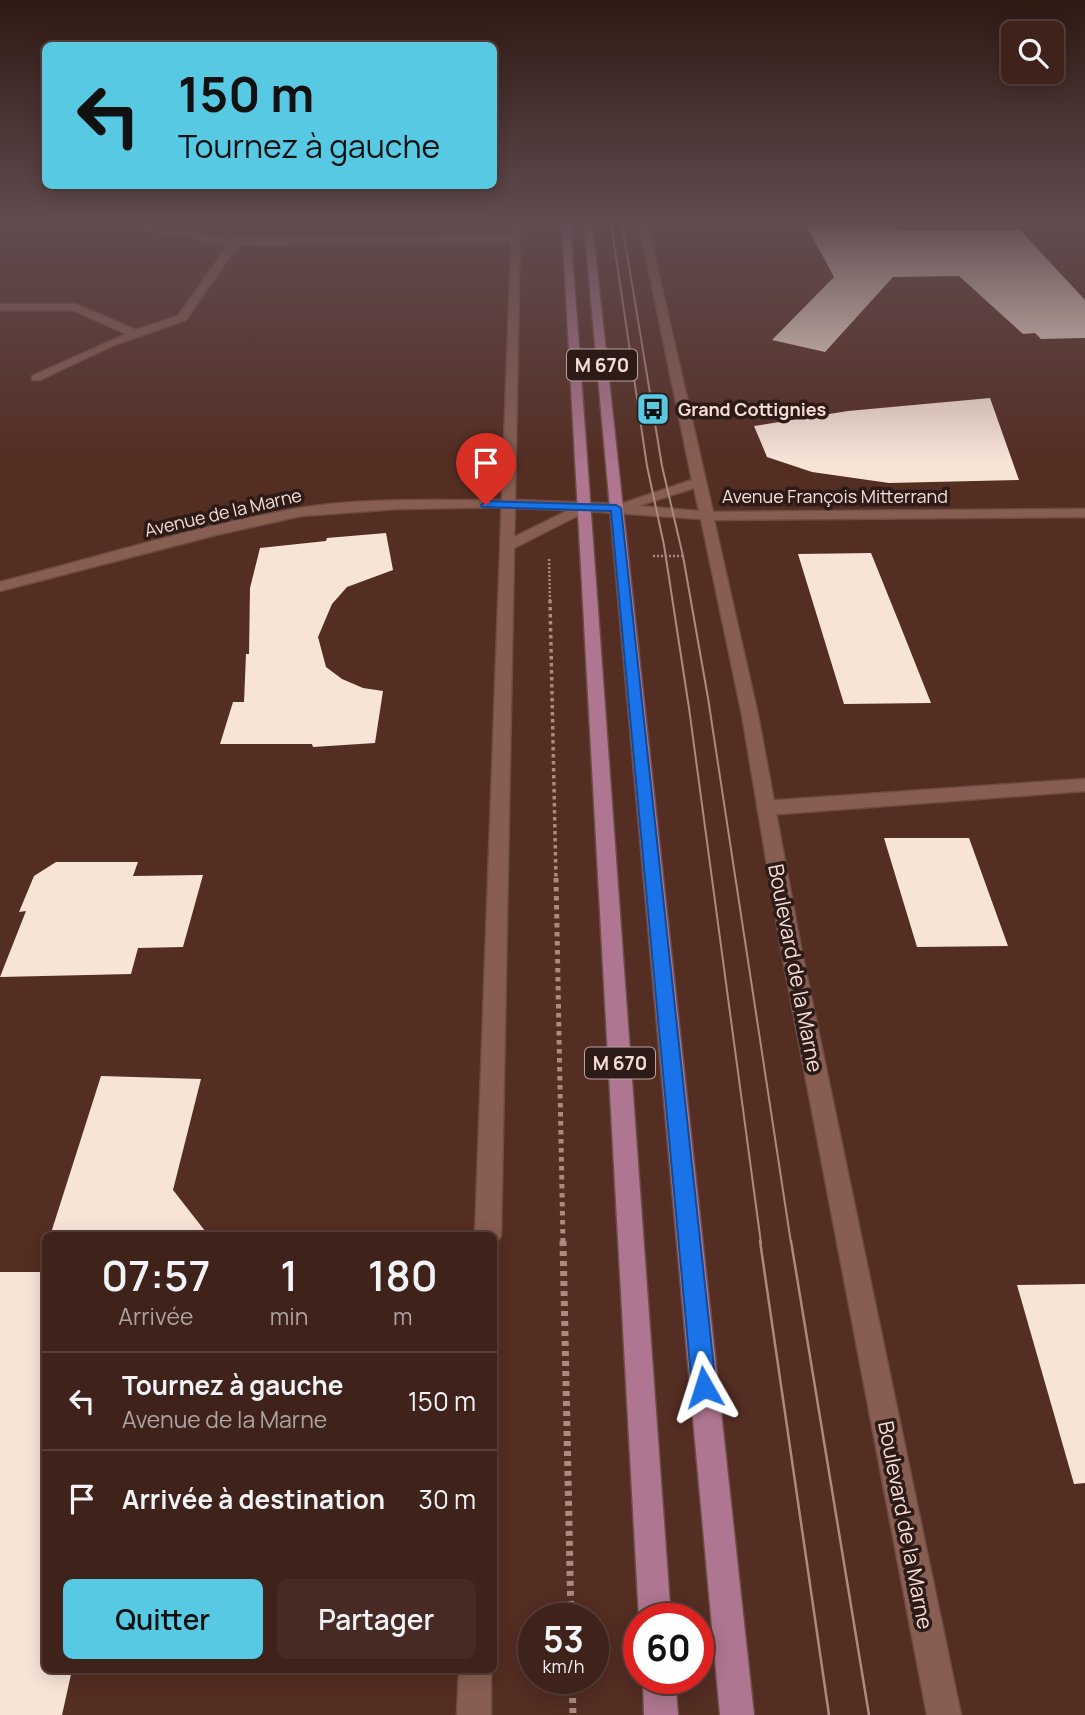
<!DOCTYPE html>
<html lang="fr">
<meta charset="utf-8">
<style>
body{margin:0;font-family:Manrope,sans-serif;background:#462a23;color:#f1f3f6;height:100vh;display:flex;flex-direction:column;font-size:26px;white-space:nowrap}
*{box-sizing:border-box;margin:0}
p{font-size:23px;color:#ada4a2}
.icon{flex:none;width:38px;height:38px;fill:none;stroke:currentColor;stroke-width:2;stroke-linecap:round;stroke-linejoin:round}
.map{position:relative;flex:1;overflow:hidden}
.drawer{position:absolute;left:42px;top:1232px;width:455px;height:441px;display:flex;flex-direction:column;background:#3f221a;border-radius:10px;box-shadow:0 4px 18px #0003,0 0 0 2px #583f39}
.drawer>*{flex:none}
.banner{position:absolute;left:42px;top:42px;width:455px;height:147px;border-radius:10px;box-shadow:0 4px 18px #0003,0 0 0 2px #583f39;background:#57c9e3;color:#111;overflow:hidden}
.tools{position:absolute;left:1001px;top:21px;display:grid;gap:14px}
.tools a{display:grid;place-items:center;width:63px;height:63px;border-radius:10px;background:#3f221a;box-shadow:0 4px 18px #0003,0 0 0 2px #583f39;font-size:35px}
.speed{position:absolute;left:518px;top:1603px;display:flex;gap:14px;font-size:35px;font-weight:700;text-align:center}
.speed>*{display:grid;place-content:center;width:91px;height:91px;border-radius:50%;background:#3f221a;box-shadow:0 4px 18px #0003,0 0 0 2px #583f39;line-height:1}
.speed small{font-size:18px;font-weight:400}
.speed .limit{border:10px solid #d22;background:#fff;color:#111}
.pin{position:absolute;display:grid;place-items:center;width:60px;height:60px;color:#fff;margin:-72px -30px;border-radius:50% 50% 50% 0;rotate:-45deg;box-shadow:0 0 7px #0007}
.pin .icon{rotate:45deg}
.me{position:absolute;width:77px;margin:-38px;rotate:354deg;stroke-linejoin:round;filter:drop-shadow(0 0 5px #0008)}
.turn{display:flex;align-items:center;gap:24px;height:147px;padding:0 21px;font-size:32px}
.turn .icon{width:91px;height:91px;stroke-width:2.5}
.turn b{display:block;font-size:49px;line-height:60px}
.eta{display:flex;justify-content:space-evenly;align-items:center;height:119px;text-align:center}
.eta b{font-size:42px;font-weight:600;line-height:49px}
.cta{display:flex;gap:14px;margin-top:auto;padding:14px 21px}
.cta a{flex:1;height:80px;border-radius:10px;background:#57c9e3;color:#111;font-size:28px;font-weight:600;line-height:80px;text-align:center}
.cta a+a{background:#462a23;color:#f1f3f6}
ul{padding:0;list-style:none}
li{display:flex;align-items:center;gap:21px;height:98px;padding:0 21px;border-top:2px solid #583f39}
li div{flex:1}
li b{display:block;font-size:26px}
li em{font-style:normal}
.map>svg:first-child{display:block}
.building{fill:#f8e4d7}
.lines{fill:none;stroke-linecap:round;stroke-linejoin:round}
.service-casing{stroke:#6d4c44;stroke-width:3}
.minor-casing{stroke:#6d4c44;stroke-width:3}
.tertiary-casing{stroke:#6d4c44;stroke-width:3}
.primary-casing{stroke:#6d4c44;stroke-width:3}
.path-far3{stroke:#aa8a81;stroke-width:2.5;stroke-dasharray:2 2;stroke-linecap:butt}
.path-far2{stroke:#aa8a81;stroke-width:3.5;stroke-dasharray:3.5 3.5;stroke-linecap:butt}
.path-far1{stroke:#aa8a81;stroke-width:5;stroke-dasharray:4.5 4.5;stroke-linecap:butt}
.path{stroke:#aa8a81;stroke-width:7;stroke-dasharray:5 5;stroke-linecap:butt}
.service{fill:#885d52;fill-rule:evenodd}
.minor{fill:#885d52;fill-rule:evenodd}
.tertiary{fill:#885d52;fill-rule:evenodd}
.primary{fill:#ae7690;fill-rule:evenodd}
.tram-far1{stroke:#aa8a81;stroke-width:2}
.tram{stroke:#aa8a81;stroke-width:2.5}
.route{fill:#1a73e8;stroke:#114b97;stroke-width:2}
.labels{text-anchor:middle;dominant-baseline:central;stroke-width:7;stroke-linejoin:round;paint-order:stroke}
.far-poi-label{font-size:18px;font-weight:bold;fill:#f7ddd6;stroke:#2d1b17;text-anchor:start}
.far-street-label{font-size:18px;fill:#f7ddd6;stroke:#2d1b17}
.shield{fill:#2d1b17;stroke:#baa39d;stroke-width:2}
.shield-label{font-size:19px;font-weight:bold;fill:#f7ddd6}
.street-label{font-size:21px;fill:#f7ddd6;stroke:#2d1b17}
</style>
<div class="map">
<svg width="1085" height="1715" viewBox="0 0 1085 1715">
<rect width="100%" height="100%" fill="#542d23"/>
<g class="building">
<path d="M 805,223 L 893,223 L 898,230 L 1020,230 L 1085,300 L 1085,338 L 1041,339 L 1035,333 L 1023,334 L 959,276 L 893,277 L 825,352 L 772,340 L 834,277 Z"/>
<path d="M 990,398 L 1019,480 L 889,483 L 812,472 L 767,457 L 754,426 L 848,411 Z"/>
<path d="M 386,533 L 393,570 L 347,587 L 332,604 L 318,637 L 326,667 L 342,679 L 363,688 L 383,691 L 375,743 L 313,747 L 312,744 L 220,744 L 233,702 L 244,702 L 246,654 L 249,654 L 250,588 L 260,548 L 326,541 L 327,538 Z"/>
<path d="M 871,553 L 900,625 L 931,703 L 844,704 L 798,554 Z"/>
<path d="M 884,838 L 969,838 L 1008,946 L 917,947 Z"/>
<path d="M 56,862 L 138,862 L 133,876 L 203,875 L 183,947 L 138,948 L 131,974 L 0,977 L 26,911 L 19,912 L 34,876 Z"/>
<path d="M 101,1076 L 201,1079 L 173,1190 L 209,1236 L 50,1236 Z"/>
<path d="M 0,1272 L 46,1272 L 46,1670 L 72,1670 L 62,1715 L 0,1715 Z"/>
<path d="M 1085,1284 L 1085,1483 L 1074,1484 L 1017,1285 Z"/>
</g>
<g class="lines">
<defs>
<path id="service" d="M 1085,779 L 1085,791 L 766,815 L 759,813 L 757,808 L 759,803 L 766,801 Z"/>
<g id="minor">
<path d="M 117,223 L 136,223 L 227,239 L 516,235 L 521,238 L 516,241 L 238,245 L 186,320 L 114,345 L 40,380 L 32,380 L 32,376 L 126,334 L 73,310 L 0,310 L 0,304 L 75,304 L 136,330 L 178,316 L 228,245 Z"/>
<path d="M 507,500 L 514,504 L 512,507 L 397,509 L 301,516 L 216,535 L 0,591 L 0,582 C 99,557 199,525 300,508 C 367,497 439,501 507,500 Z"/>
</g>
<g id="tertiary">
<path d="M 512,223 L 520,223 L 515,500 L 621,504 L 692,480 L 639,223 L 647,223 L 713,512 L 1085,509 L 1085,517 L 714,520 L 758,715 L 801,948 L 961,1715 L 927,1715 L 781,948 L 742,715 L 701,519 L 587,511 L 514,548 L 501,1236 L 494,1246 L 494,1236 L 475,1236 ZM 694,488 L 699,511 L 638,506 ZM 515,508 L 569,510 L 514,537 Z"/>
<path d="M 459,1670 L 491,1670 L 491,1715 L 457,1715 Z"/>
</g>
<g id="primary">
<path d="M 562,223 L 570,223 L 671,1619 L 639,1619 Z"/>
<path d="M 584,223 L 592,223 L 754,1715 L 720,1715 Z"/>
<path d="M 643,1678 L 675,1678 L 678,1715 L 644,1715 Z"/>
</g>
</defs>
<use href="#service" class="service-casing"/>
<use href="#minor" class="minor-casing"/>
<use href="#tertiary" class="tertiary-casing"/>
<use href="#primary" class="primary-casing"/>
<g class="path-far3">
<path d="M 653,556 L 682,556"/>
<path d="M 549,559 L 550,601"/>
</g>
<path class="path-far2" d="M 550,600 L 556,880"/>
<path class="path-far1" d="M 556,878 L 563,1243"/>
<g class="path">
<path d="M 563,1241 L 571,1619"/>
<path d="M 572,1678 L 573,1715"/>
</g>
<use href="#service" class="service"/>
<use href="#minor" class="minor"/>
<use href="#tertiary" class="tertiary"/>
<use href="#primary" class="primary"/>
<g class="tram-far1">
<path d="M 611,223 L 647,466 L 664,545 L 689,708 L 761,1243"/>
<path d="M 622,223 L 662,466 L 683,556 L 708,698 L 791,1243"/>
</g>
<g class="tram">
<path d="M 760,1241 L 829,1715"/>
<path d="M 791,1241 L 869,1715"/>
</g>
</g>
<linearGradient id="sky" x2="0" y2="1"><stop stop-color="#2e1913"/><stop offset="0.48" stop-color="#614c50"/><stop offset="1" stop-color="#614c50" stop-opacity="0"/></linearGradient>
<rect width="1085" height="463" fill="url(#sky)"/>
<path class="route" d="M 486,501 L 616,505 L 621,508 L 716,1387 L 712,1395 L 704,1399 L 696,1395 L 692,1387 L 611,511 L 482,507 L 481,505 Z"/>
<defs>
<symbol id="bus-square" viewBox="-11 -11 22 22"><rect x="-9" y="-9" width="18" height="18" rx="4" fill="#57c9e3" stroke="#2d1b17"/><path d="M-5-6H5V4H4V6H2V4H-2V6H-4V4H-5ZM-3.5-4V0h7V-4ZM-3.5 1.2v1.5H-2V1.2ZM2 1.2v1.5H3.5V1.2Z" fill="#111"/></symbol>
</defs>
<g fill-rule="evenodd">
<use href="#bus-square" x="634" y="390" width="38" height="38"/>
</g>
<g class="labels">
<g class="far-poi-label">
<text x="678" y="409">Grand Cottignies</text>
</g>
<g class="far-street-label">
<text x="835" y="496">Avenue François Mitterrand</text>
<text transform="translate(223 512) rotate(-13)">Avenue de la Marne</text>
</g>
<g class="shield">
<rect x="567" y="349.5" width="70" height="31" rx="5"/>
<rect x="585" y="1047.5" width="70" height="31" rx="5"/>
</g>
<g class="shield-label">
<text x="602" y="365">M 670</text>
<text x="620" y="1063">M 670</text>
</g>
<g class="street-label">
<text transform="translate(796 968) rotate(79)">Boulevard de la Marne</text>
<text transform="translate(906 1525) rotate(79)">Boulevard de la Marne</text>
</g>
</g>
</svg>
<div class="tools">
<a><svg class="icon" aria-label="search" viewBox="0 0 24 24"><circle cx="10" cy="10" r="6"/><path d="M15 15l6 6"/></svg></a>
</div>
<div class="speed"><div>53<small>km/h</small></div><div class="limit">60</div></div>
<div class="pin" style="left:486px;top:505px;background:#d93025"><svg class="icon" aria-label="arrive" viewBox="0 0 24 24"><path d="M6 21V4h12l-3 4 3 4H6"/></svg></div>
<svg class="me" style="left:704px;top:1387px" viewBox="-20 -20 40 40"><path d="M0-17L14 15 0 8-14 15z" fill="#1a73e8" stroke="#fff" stroke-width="4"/></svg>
<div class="banner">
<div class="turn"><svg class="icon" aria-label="left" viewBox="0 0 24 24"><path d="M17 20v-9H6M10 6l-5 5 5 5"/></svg><div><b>150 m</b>Tournez à gauche</div></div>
</div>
<section class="drawer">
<div class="eta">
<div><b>07:57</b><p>Arrivée</p></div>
<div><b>1</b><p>min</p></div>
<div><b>180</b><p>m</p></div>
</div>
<ul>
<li><svg class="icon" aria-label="left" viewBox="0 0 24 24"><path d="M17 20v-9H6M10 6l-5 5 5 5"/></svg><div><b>Tournez à gauche</b><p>Avenue de la Marne</p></div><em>150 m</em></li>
<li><svg class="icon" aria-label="arrive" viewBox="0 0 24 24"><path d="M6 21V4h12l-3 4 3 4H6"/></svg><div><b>Arrivée à destination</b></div><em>30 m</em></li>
</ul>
<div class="cta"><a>Quitter</a><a>Partager</a></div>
</section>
</div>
